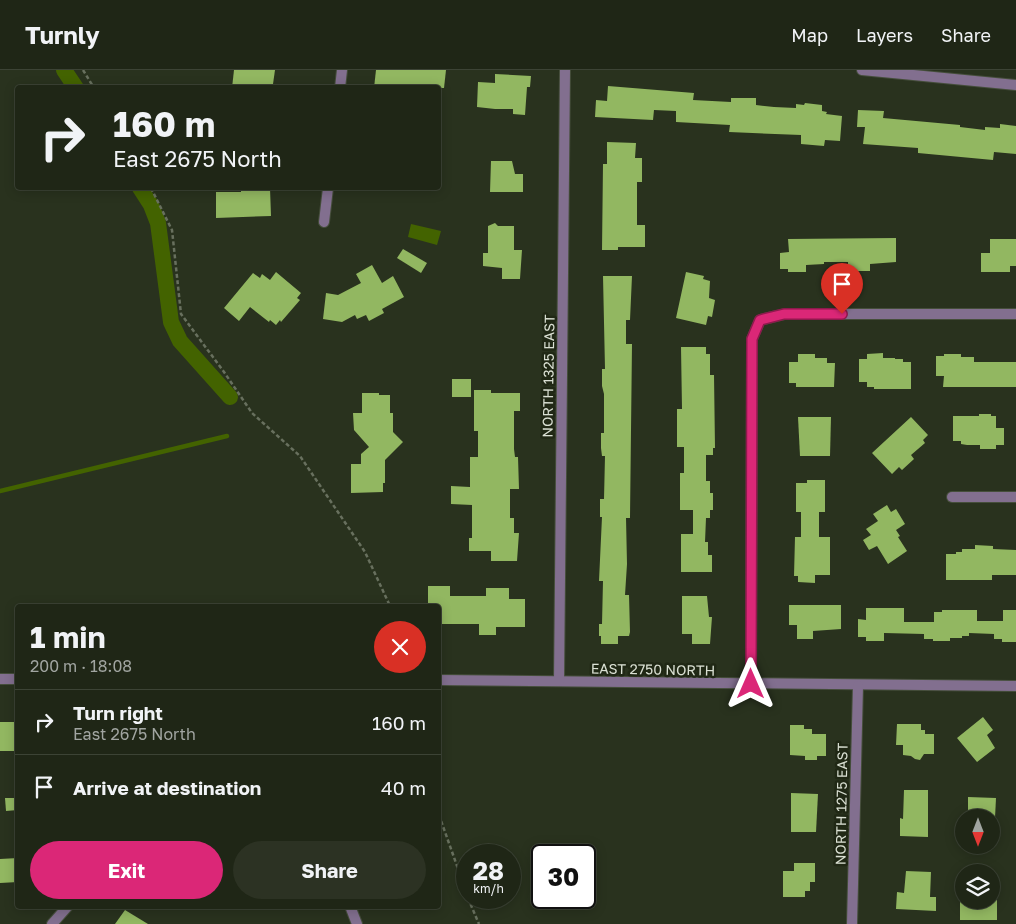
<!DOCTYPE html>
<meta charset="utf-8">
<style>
body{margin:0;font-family:"Golos Text",sans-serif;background:#2c3223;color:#f1f3f6;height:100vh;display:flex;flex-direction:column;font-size:19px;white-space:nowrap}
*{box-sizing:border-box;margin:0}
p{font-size:16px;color:#a1a5a1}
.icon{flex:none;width:28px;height:28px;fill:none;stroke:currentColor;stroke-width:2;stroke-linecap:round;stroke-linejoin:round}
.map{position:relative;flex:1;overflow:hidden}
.sheet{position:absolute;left:15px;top:534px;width:426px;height:305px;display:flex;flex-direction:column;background:#1f2616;border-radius:5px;box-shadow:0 2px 12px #0003,0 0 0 1px #3c4335}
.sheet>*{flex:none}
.guide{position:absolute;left:15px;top:15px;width:426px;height:105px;border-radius:5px;box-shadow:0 2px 12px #0003,0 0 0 1px #3c4335;background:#1f2616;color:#f1f3f6;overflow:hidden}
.needle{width:32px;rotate:180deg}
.controls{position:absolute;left:955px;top:739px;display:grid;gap:10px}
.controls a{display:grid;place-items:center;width:45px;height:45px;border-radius:50%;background:#1f2616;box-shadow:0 2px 12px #0003,0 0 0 1px #3c4335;font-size:25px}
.speed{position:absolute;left:456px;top:774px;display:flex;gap:10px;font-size:25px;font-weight:700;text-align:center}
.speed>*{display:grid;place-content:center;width:65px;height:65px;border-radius:50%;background:#1f2616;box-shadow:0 2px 12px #0003,0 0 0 1px #3c4335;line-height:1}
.speed small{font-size:12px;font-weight:400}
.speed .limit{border:2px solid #111;border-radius:8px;background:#fff;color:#111}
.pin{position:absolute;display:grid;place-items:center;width:42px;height:42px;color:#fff;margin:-51px -21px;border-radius:50% 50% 50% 0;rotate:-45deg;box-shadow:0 0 5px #0007}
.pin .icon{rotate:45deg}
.me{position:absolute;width:55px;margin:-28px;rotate:0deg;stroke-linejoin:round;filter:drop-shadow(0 0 4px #0008)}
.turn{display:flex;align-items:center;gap:18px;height:105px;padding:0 15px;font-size:22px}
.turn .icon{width:65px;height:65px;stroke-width:2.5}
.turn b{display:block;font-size:35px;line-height:42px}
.round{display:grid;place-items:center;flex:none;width:52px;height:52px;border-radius:26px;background:#2c3223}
.overview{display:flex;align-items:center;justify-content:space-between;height:85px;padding:0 15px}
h1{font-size:30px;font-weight:700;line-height:38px}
.action{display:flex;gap:10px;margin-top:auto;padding:10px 15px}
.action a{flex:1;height:58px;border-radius:30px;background:#db2777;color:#fff;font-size:20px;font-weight:700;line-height:58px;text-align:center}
.action a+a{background:#2c3223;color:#f1f3f6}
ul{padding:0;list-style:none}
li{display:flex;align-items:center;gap:15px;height:65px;padding:0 15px;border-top:1px solid #3c4335}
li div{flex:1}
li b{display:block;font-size:19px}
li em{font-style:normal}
header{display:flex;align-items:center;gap:30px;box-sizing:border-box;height:70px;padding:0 25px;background:#1f2616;border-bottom:1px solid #3c4335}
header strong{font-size:24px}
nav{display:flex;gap:28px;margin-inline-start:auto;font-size:18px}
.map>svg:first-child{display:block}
.water{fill:#436300}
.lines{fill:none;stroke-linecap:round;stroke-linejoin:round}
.stream{stroke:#436300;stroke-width:4.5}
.canal{stroke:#436300;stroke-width:16}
.building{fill:#92b761}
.minor-casing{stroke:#454e3b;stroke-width:12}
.path{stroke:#68705e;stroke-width:2.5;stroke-dasharray:4 2.5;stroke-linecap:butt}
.minor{stroke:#826f8f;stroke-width:10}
.route-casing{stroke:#8e194d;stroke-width:12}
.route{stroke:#db2777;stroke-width:9}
.labels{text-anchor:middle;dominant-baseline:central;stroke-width:5;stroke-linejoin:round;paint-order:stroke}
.street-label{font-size:14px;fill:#dae0d3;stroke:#202815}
</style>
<header>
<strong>Turnly</strong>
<nav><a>Map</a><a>Layers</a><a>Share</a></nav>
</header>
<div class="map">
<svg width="1016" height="854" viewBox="0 0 1016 854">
<rect width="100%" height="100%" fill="#29321e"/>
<path class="water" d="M 411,154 L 441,161 L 437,175 L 408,167 Z"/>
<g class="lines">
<path class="stream" d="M 0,421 L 227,366"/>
<g class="canal">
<path d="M 64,0 L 76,18"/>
<path d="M 140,118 L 151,135 L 158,153 L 171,252 L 180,271 L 230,327"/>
</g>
</g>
<g class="building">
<path d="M 234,0 L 275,0 L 273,14 L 271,18 L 232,18 Z"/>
<path d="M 376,0 L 446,0 L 444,18 L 374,18 Z"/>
<path d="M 495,4 L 531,6 L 530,17 L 527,17 L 525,45 L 513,44 L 513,39 L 495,39 L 477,37 L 478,12 L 495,13 Z"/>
<path d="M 608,16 L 694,23 L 693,30 L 731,32 L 731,28 L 756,28 L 756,35 L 774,37 L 796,38 L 796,34 L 804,35 L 805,33 L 822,35 L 822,41 L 827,42 L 826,44 L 842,46 L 840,71 L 825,70 L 824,76 L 801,74 L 801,65 L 729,62 L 730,55 L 676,52 L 676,41 L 654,40 L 653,50 L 595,47 L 596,30 L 607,31 Z"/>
<path d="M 858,40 L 884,41 L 883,48 L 960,55 L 960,57 L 985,60 L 985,57 L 1000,58 L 1000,54 L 1016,56 L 1016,84 L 994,82 L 993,90 L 918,83 L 918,78 L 863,74 L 865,57 L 857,57 Z"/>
<path d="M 607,72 L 636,73 L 635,88 L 642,88 L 642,112 L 637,112 L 637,155 L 645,155 L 645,177 L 618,177 L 618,180 L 602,180 L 603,94 L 607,94 Z"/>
<path d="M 491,91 L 512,91 L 515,104 L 523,104 L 523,122 L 490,122 Z"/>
<path d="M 241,118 L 270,118 L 271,146 L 216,148 L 216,122 L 241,122 Z"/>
<path d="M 495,153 L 498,156 L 514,156 L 514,180 L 522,180 L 520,209 L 502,209 L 502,198 L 483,196 L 483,183 L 488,183 L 488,156 Z"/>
<path d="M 896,168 L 896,192 L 870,194 L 870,201 L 853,201 L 853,198 L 848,198 L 848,192 L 824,192 L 824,194 L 806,195 L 806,202 L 788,202 L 788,199 L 780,199 L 780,183 L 789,182 L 788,169 Z"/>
<path d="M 990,169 L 1016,169 L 1016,196 L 1010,196 L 1010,202 L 981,202 L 981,183 L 990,183 Z"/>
<path d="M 403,179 L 427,193 L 421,203 L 397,188 Z"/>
<path d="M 372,195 L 382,213 L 393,206 L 404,227 L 382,239 L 384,243 L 369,251 L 366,245 L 357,249 L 355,245 L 342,252 L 323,249 L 326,223 L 338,225 L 361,213 L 356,204 Z"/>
<path d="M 276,202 L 301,223 L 297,228 L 300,230 L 281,252 L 280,250 L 276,255 L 270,250 L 269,252 L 250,237 L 239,251 L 224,238 L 253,203 L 260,208 L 262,204 L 270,210 Z"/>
<path d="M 686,202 L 704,206 L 703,209 L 710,211 L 709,228 L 715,230 L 712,247 L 708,246 L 706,255 L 676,248 Z"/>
<path d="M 603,206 L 632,206 L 630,250 L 626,250 L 626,274 L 632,274 L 630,448 L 626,448 L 627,494 L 625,525 L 629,525 L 630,562 L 629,566 L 618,566 L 618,574 L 601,574 L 601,566 L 599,566 L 599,554 L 602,554 L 603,511 L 599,511 L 602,447 L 600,447 L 600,429 L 604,429 L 605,386 L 602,386 L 601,378 L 601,363 L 604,363 L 604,324 L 602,316 L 602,299 L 605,299 Z"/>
<path d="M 681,277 L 706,277 L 706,284 L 710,284 L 710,305 L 714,305 L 715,378 L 713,378 L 713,385 L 706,385 L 706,411 L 710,411 L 710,423 L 713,423 L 713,440 L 710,440 L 710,448 L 706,448 L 705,472 L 708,472 L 708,485 L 712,485 L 712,502 L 681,502 L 681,464 L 693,464 L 693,440 L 680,440 L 680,403 L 684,403 L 684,377 L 677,377 L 677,339 L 682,339 Z"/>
<path d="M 883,283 L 883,288 L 895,288 L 895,289 L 903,289 L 903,292 L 911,292 L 911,319 L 874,319 L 874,317 L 867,317 L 867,312 L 859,312 L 859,289 L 867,289 L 867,284 Z"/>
<path d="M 798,284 L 815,284 L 815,288 L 827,288 L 827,293 L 835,293 L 834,317 L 796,317 L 796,313 L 789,313 L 789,292 L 798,292 Z"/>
<path d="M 944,284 L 961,284 L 961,287 L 974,287 L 974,292 L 1016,292 L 1016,317 L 943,317 L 944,306 L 936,306 L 936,286 L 944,286 Z"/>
<rect x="452" y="309" width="19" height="18"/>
<path d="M 474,320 L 491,320 L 491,323 L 520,323 L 520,341 L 514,341 L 514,379 L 515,387 L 518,387 L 519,419 L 510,419 L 510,448 L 514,448 L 514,463 L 519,463 L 517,491 L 491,491 L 491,481 L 469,481 L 469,468 L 472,468 L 472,435 L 451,434 L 451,416 L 470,417 L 470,387 L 478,387 L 478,361 L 474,361 Z"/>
<path d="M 362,323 L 379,323 L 379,325 L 390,325 L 390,343 L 393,343 L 393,362 L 403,372 L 385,390 L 385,413 L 383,413 L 383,422 L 351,423 L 351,394 L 361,394 L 361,384 L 369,377 L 354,360 L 353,343 L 362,343 Z"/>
<path d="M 979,344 L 991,344 L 991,346 L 996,346 L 996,358 L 1004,358 L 1004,375 L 996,375 L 996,379 L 980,379 L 980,375 L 967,375 L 961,374 L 961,371 L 953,371 L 953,346 L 979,346 Z"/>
<path d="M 798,347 L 831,347 L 830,386 L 800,386 Z"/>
<path d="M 911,347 L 928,365 L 923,370 L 925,373 L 911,385 L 914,389 L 902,400 L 899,397 L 892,404 L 872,383 Z"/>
<path d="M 807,410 L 825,410 L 825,442 L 819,442 L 819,467 L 830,467 L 830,505 L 815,505 L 815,513 L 798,512 L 798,506 L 794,506 L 795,467 L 801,467 L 801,442 L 796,442 L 796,413 L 807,413 Z"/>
<path d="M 887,435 L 891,442 L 896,439 L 905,454 L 896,460 L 900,466 L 898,467 L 907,481 L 888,494 L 877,476 L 869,480 L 863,470 L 871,465 L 866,459 L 878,451 L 873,444 Z"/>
<path d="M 975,475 L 993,476 L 993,479 L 1016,480 L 1016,505 L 992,505 L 992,510 L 946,510 L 946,484 L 956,484 L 956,482 L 962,482 L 962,479 L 975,479 Z"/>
<path d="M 428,516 L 450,516 L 450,526 L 486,526 L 486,518 L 509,518 L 509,529 L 525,529 L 525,557 L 496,557 L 496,565 L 479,565 L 479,554 L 440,554 L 439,536 L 428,536 Z"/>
<path d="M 682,526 L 707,526 L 709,547 L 712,547 L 710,574 L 692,574 L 692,564 L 682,564 Z"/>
<path d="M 789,535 L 841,535 L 841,559 L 813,561 L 813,569 L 797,569 L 797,555 L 789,555 Z"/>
<path d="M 866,538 L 904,538 L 904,552 L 934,552 L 934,542 L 942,542 L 942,540 L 977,540 L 977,551 L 1003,551 L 1003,540 L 1016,540 L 1016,572 L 1002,572 L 1002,569 L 994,569 L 994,564 L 969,563 L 969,566 L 962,566 L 962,568 L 950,568 L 950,571 L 933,571 L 933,569 L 924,569 L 924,564 L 884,563 L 884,571 L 866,571 L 866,567 L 858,567 L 858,549 L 866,550 Z"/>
<path d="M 983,647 L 993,660 L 987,665 L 995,678 L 977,692 L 957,668 Z"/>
<rect x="0" y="652" width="18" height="29"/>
<path d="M 897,654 L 921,654 L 921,660 L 925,660 L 925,664 L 934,664 L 934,684 L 924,684 L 920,690 L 915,689 L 911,686 L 903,685 L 903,675 L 896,675 Z"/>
<path d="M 790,655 L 804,655 L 804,659 L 812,659 L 812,664 L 826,664 L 826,686 L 817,686 L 817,690 L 805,690 L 805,686 L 790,685 Z"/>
<path d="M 904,720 L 928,720 L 928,767 L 900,766 L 900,748 L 903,749 Z"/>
<path d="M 791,723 L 818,724 L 816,762 L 791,762 Z"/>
<path d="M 968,727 L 996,728 L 995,748 L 970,748 L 968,746 Z"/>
<path d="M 5,728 L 18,728 L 18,740 L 6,741 Z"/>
<path d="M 18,788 L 18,812 L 0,813 L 0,789 Z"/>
<path d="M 794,793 L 815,793 L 815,812 L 810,812 L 810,821 L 805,821 L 805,827 L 783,827 L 783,801 L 794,801 Z"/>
<path d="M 906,801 L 931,802 L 930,827 L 936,827 L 936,841 L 896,839 L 897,822 L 904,823 Z"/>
<rect x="960" y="830" width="37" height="20"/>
<path d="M 125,840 L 148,854 L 115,854 Z"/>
</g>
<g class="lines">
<defs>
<g id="minor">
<path d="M 862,0 L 1016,15"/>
<path d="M 340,18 L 342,0"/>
<path d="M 324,152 L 328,118"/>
<path d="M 952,427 L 1016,427"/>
<path d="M 0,609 L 18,609"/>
<path d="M 439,610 L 1016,616"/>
<path d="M 559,611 L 565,0"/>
<path d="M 751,614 L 752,269 L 760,250 L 785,244 L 1016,244"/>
<path d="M 350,836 L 357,854"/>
<path d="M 52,854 L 68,836"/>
<path d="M 852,854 L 858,616"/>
</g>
</defs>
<use href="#minor" class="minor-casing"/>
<g class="path">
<path d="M 83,0 L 94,18"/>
<path d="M 151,118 L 172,160 L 181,244 L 224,302 L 252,343 L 300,386 L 365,482 L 390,536"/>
<path d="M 439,745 L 468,827"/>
<path d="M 468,828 L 479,854"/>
</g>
<use href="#minor" class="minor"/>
</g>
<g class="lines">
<defs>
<path id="route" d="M 751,614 L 752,269 L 760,250 L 784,244 L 842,244"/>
</defs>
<use href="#route" class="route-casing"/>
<use href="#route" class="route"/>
</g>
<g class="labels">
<g class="street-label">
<text transform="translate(548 306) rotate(-89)">NORTH 1325 EAST</text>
<text transform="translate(653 599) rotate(1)">EAST 2750 NORTH</text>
<text transform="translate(841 734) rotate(-89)">NORTH 1275 EAST</text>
</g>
</g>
</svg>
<div class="controls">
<a><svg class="needle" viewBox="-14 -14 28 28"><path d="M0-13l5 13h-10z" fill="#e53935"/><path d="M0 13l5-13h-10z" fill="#a1a5a1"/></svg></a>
<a><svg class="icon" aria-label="layers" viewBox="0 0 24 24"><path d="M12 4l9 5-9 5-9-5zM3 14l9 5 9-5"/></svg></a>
</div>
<div class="speed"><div>28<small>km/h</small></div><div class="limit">30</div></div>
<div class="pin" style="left:842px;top:244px;background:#d93025"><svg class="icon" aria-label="arrive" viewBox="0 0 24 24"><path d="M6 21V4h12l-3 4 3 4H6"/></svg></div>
<svg class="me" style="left:751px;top:614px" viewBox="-20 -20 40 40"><path d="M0-17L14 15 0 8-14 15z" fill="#db2777" stroke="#fff" stroke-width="4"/></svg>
<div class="guide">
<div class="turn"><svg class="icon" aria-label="right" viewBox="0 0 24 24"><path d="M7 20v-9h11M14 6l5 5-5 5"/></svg><div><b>160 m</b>East 2675 North</div></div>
</div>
<section class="sheet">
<div class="overview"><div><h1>1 min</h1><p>200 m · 18:08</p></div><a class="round" style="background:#d93025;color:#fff"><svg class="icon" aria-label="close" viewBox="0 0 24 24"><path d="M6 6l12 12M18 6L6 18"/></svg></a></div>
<ul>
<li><svg class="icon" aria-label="right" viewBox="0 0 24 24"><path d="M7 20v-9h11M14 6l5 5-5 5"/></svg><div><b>Turn right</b><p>East 2675 North</p></div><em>160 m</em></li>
<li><svg class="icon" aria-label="arrive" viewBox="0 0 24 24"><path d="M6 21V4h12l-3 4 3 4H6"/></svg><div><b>Arrive at destination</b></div><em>40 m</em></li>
</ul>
<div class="action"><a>Exit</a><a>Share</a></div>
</section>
</div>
